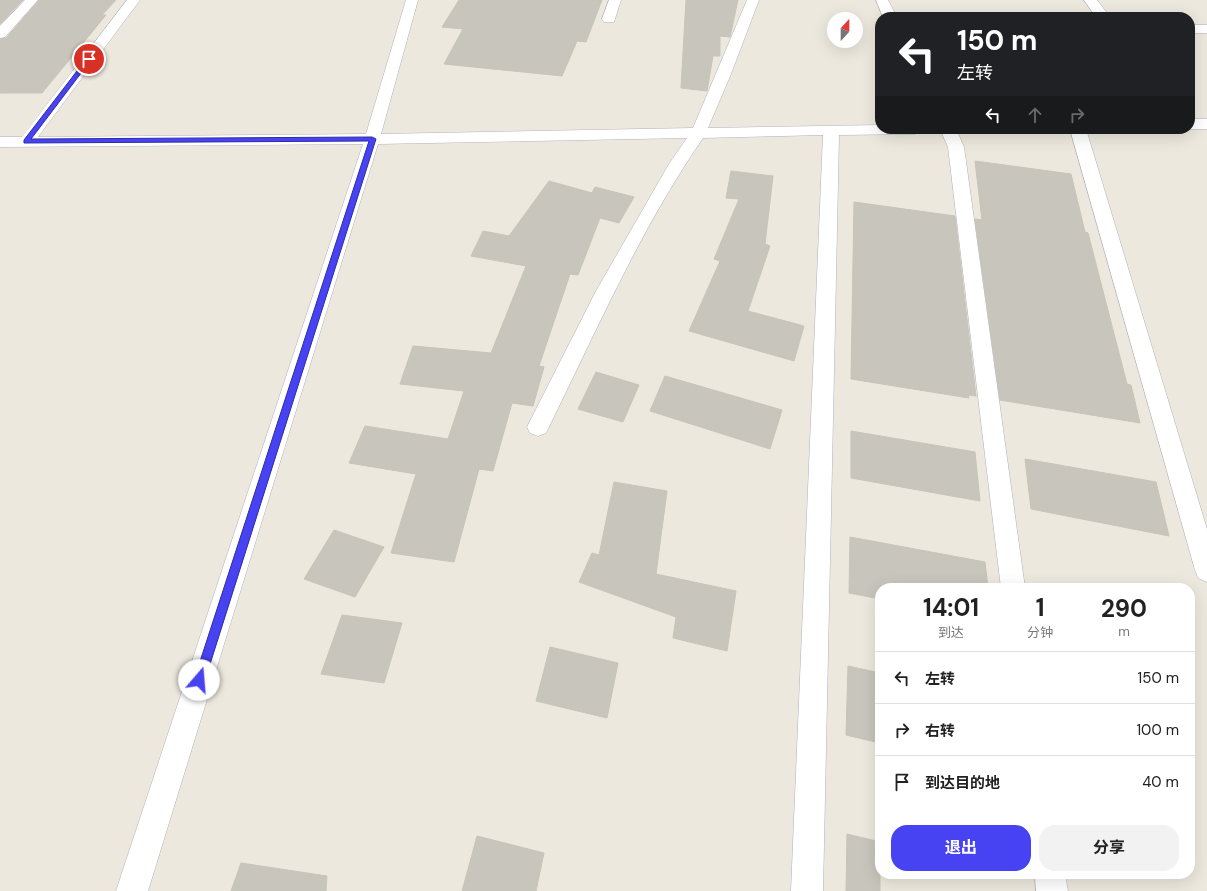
<!DOCTYPE html>
<html lang="zh">
<meta charset="utf-8">
<style>
body{margin:0;font-family:"DM Sans","Noto Sans SC",sans-serif;background:#f2f2f2;color:#222;height:100vh;display:flex;flex-direction:column;font-size:15px;white-space:nowrap}
*{box-sizing:border-box;margin:0}
p{font-size:13px;color:#767676}
.icon{flex:none;width:22px;height:22px;fill:none;stroke:currentColor;stroke-width:2;stroke-linecap:round;stroke-linejoin:round}
.map{position:relative;flex:1;overflow:hidden}
.details{position:absolute;left:875px;top:583px;width:320px;height:296px;display:flex;flex-direction:column;background:#fff;border-radius:16px;box-shadow:0 4px 16px #0002}
.details>*{flex:none}
.banner{position:absolute;left:875px;top:12px;width:320px;height:122px;border-radius:16px;box-shadow:0 4px 16px #0002;background:#202124;color:#fff;overflow:hidden}
.needle{width:26px;rotate:21deg}
.buttons{position:absolute;left:827px;top:12px;display:grid;gap:8px}
.buttons a{display:grid;place-items:center;width:36px;height:36px;border-radius:50%;background:#fff;box-shadow:0 4px 16px #0002;font-size:20px}
.pin{position:absolute;display:grid;place-items:center;width:34px;height:34px;color:#fff;margin:-17px;border:2px solid #fff;border-radius:50%;box-shadow:0 1px 4px #0007}
.me{position:absolute;width:44px;margin:-22px;rotate:18deg;stroke-linejoin:round;filter:drop-shadow(0 0 3px #0008)}
.turn{display:flex;align-items:center;gap:14px;height:84px;padding:0 16px;font-size:18px}
.turn .icon{width:52px;height:52px;stroke-width:2.5}
.turn b{display:block;font-size:28px;line-height:34px}
.lanes{display:flex;align-items:center;height:38px;padding:0 16px;background:#0003;justify-content:center;gap:20px;direction:ltr}
.lanes .off{opacity:.35}
.eta{display:flex;justify-content:space-evenly;align-items:center;height:68px;text-align:center}
.eta b{font-size:24px;font-weight:700;line-height:28px}
.action{display:flex;gap:8px;margin-top:auto;padding:8px 16px}
.action a{flex:1;height:46px;border-radius:16px;background:#4743f3;color:#fff;font-size:16px;font-weight:700;line-height:46px;text-align:center}
.action a+a{background:#f2f2f2;color:#222}
ul{padding:0;list-style:none}
li{display:flex;align-items:center;gap:12px;height:52px;padding:0 16px;border-top:1px solid #e0e0e0}
li div{flex:1}
li b{display:block;font-size:15px}
li em{font-style:normal}
.map>svg:first-child{display:block}
.building{fill:#c7c5bc;stroke:#c7c5b6}
.lines{fill:none;stroke-linecap:round;stroke-linejoin:round}
.minor-casing{stroke:#b0b0bd;stroke-width:1}
.minor{fill:#fff;fill-rule:evenodd}
.route{fill:#4743f3;stroke:#2e2c9e}
</style>
<div class="map">
<svg width="1207" height="891" viewBox="0 0 1207 891">
<rect width="100%" height="100%" fill="#ece8dd"/>
<g class="building">
<path d="M 0,0 L 23,0 L 0,24 Z"/>
<path d="M 39,0 L 116,0 L 102,15 L 106,15 L 42,93 L 0,93 L 0,39 L 6,38 Z"/>
<path d="M 459,0 L 602,0 L 586,42 L 577,41 L 562,76 L 444,64 L 463,29 L 442,27 Z"/>
<path d="M 686,0 L 738,0 L 730,37 L 720,36 L 720,56 L 713,56 L 707,91 L 681,88 Z"/>
<path d="M 975,161 L 1071,174 L 1085,232 L 1088,233 L 1127,384 L 1131,385 L 1140,423 L 1000,400 L 975,219 L 982,220 Z"/>
<path d="M 731,171 L 773,176 L 765,244 L 770,246 L 748,311 L 804,326 L 794,361 L 689,331 L 720,261 L 714,259 L 739,199 L 726,198 Z"/>
<path d="M 549,181 L 592,193 L 595,187 L 634,197 L 619,223 L 600,218 L 578,275 L 570,274 L 539,366 L 544,367 L 533,406 L 512,403 L 493,471 L 479,469 L 454,562 L 391,553 L 416,474 L 349,463 L 365,426 L 448,439 L 464,391 L 400,384 L 413,346 L 491,353 L 526,266 L 471,256 L 483,231 L 509,236 Z"/>
<path d="M 854,202 L 955,216 L 976,396 L 968,395 L 969,398 L 851,379 Z"/>
<path d="M 596,372 L 639,385 L 623,422 L 578,409 Z"/>
<path d="M 665,376 L 782,410 L 770,449 L 650,411 Z"/>
<path d="M 851,431 L 975,452 L 980,501 L 851,478 Z"/>
<path d="M 1025,459 L 1156,482 L 1169,536 L 1031,509 Z"/>
<path d="M 614,482 L 667,491 L 656,574 L 736,591 L 727,651 L 673,638 L 676,617 L 579,582 L 592,553 L 599,555 Z"/>
<path d="M 334,530 L 384,547 L 355,597 L 304,579 Z"/>
<path d="M 850,537 L 985,562 L 988,588 L 880,588 L 880,599 L 849,593 Z"/>
<path d="M 342,615 L 402,623 L 384,683 L 321,674 Z"/>
<path d="M 550,647 L 618,663 L 607,718 L 536,701 Z"/>
<path d="M 848,666 L 880,673 L 880,743 L 846,735 Z"/>
<path d="M 847,834 L 880,842 L 880,891 L 846,891 Z"/>
<path d="M 477,836 L 544,853 L 536,891 L 462,891 Z"/>
<path d="M 241,863 L 327,876 L 326,891 L 231,891 Z"/>
</g>
<g class="lines">
<defs>
<g id="minor">
<path d="M 25,0 L 38,0 L 5,37 L 0,38 L 0,26 Z"/>
<path d="M 127,0 L 140,0 L 38,137 L 366,134 L 406,0 L 418,0 L 381,134 L 693,128 L 747,0 L 759,0 L 731,74 L 708,128 L 880,125 L 880,129 L 923,129 L 920,132 L 915,134 L 839,135 L 823,891 L 791,891 L 823,135 L 703,138 C 640,229 595,334 546,433 L 538,436 L 530,433 L 527,427 L 530,421 L 596,291 L 669,164 L 687,138 L 378,144 L 148,891 L 116,891 L 363,144 L 0,147 L 0,137 L 22,137 Z"/>
<path d="M 609,0 L 621,0 L 614,22 L 604,22 L 602,19 Z"/>
<path d="M 876,0 L 888,0 L 897,17 L 883,17 Z"/>
<path d="M 1084,0 L 1097,0 L 1110,17 L 1096,17 Z"/>
<rect x="1190" y="25" width="17" height="8"/>
<rect x="1190" y="119" width="17" height="10"/>
<path d="M 940,129 L 956,129 L 964,147 L 1025,588 L 1001,588 L 948,147 Z"/>
<path d="M 1070,129 L 1086,129 L 1207,529 L 1207,582 L 1198,578 L 1195,570 Z"/>
<path d="M 1035,874 L 1065,874 L 1068,891 L 1036,891 Z"/>
</g>
</defs>
<use href="#minor" class="minor-casing"/>
<use href="#minor" class="minor"/>
</g>
<path class="route" d="M 89,57 L 92,59 L 91,60 L 31,139 L 372,137 L 376,139 L 205,680 L 203,684 L 199,686 L 195,684 L 194,680 L 369,141 L 24,143 L 24,140 L 87,58 Z"/>
</svg>
<div class="buttons">
<a><svg class="needle" viewBox="-14 -14 28 28"><path d="M0-13l5 13h-10z" fill="#e53935"/><path d="M0 13l5-13h-10z" fill="#767676"/></svg></a>
</div>
<div class="pin" style="left:89px;top:59px;background:#d93025"><svg class="icon" aria-label="arrive" viewBox="0 0 24 24"><path d="M6 21V4h12l-3 4 3 4H6"/></svg></div>
<svg class="me" style="left:199px;top:680px" viewBox="-20 -20 40 40"><circle r="19" fill="#fff"/><path d="M0-13L10 11 0 6-10 11z" fill="#4743f3"/></svg>
<div class="banner">
<div class="turn"><svg class="icon" aria-label="left" viewBox="0 0 24 24"><path d="M17 20v-9H6M10 6l-5 5 5 5"/></svg><div><b>150 m</b>左转</div></div>
<div class="lanes"><svg class="icon" aria-label="left" viewBox="0 0 24 24"><path d="M17 20v-9H6M10 6l-5 5 5 5"/></svg><svg class="icon off" aria-label="ahead" viewBox="0 0 24 24"><path d="M12 20V5M6 11l6-6 6 6"/></svg><svg class="icon off" aria-label="right" viewBox="0 0 24 24"><path d="M7 20v-9h11M14 6l5 5-5 5"/></svg></div>
</div>
<section class="details">
<div class="eta">
<div><b>14:01</b><p>到达</p></div>
<div><b>1</b><p>分钟</p></div>
<div><b>290</b><p>m</p></div>
</div>
<ul>
<li><svg class="icon" aria-label="left" viewBox="0 0 24 24"><path d="M17 20v-9H6M10 6l-5 5 5 5"/></svg><div><b>左转</b></div><em>150 m</em></li>
<li><svg class="icon" aria-label="right" viewBox="0 0 24 24"><path d="M7 20v-9h11M14 6l5 5-5 5"/></svg><div><b>右转</b></div><em>100 m</em></li>
<li><svg class="icon" aria-label="arrive" viewBox="0 0 24 24"><path d="M6 21V4h12l-3 4 3 4H6"/></svg><div><b>到达目的地</b></div><em>40 m</em></li>
</ul>
<div class="action"><a>退出</a><a>分享</a></div>
</section>
</div>
